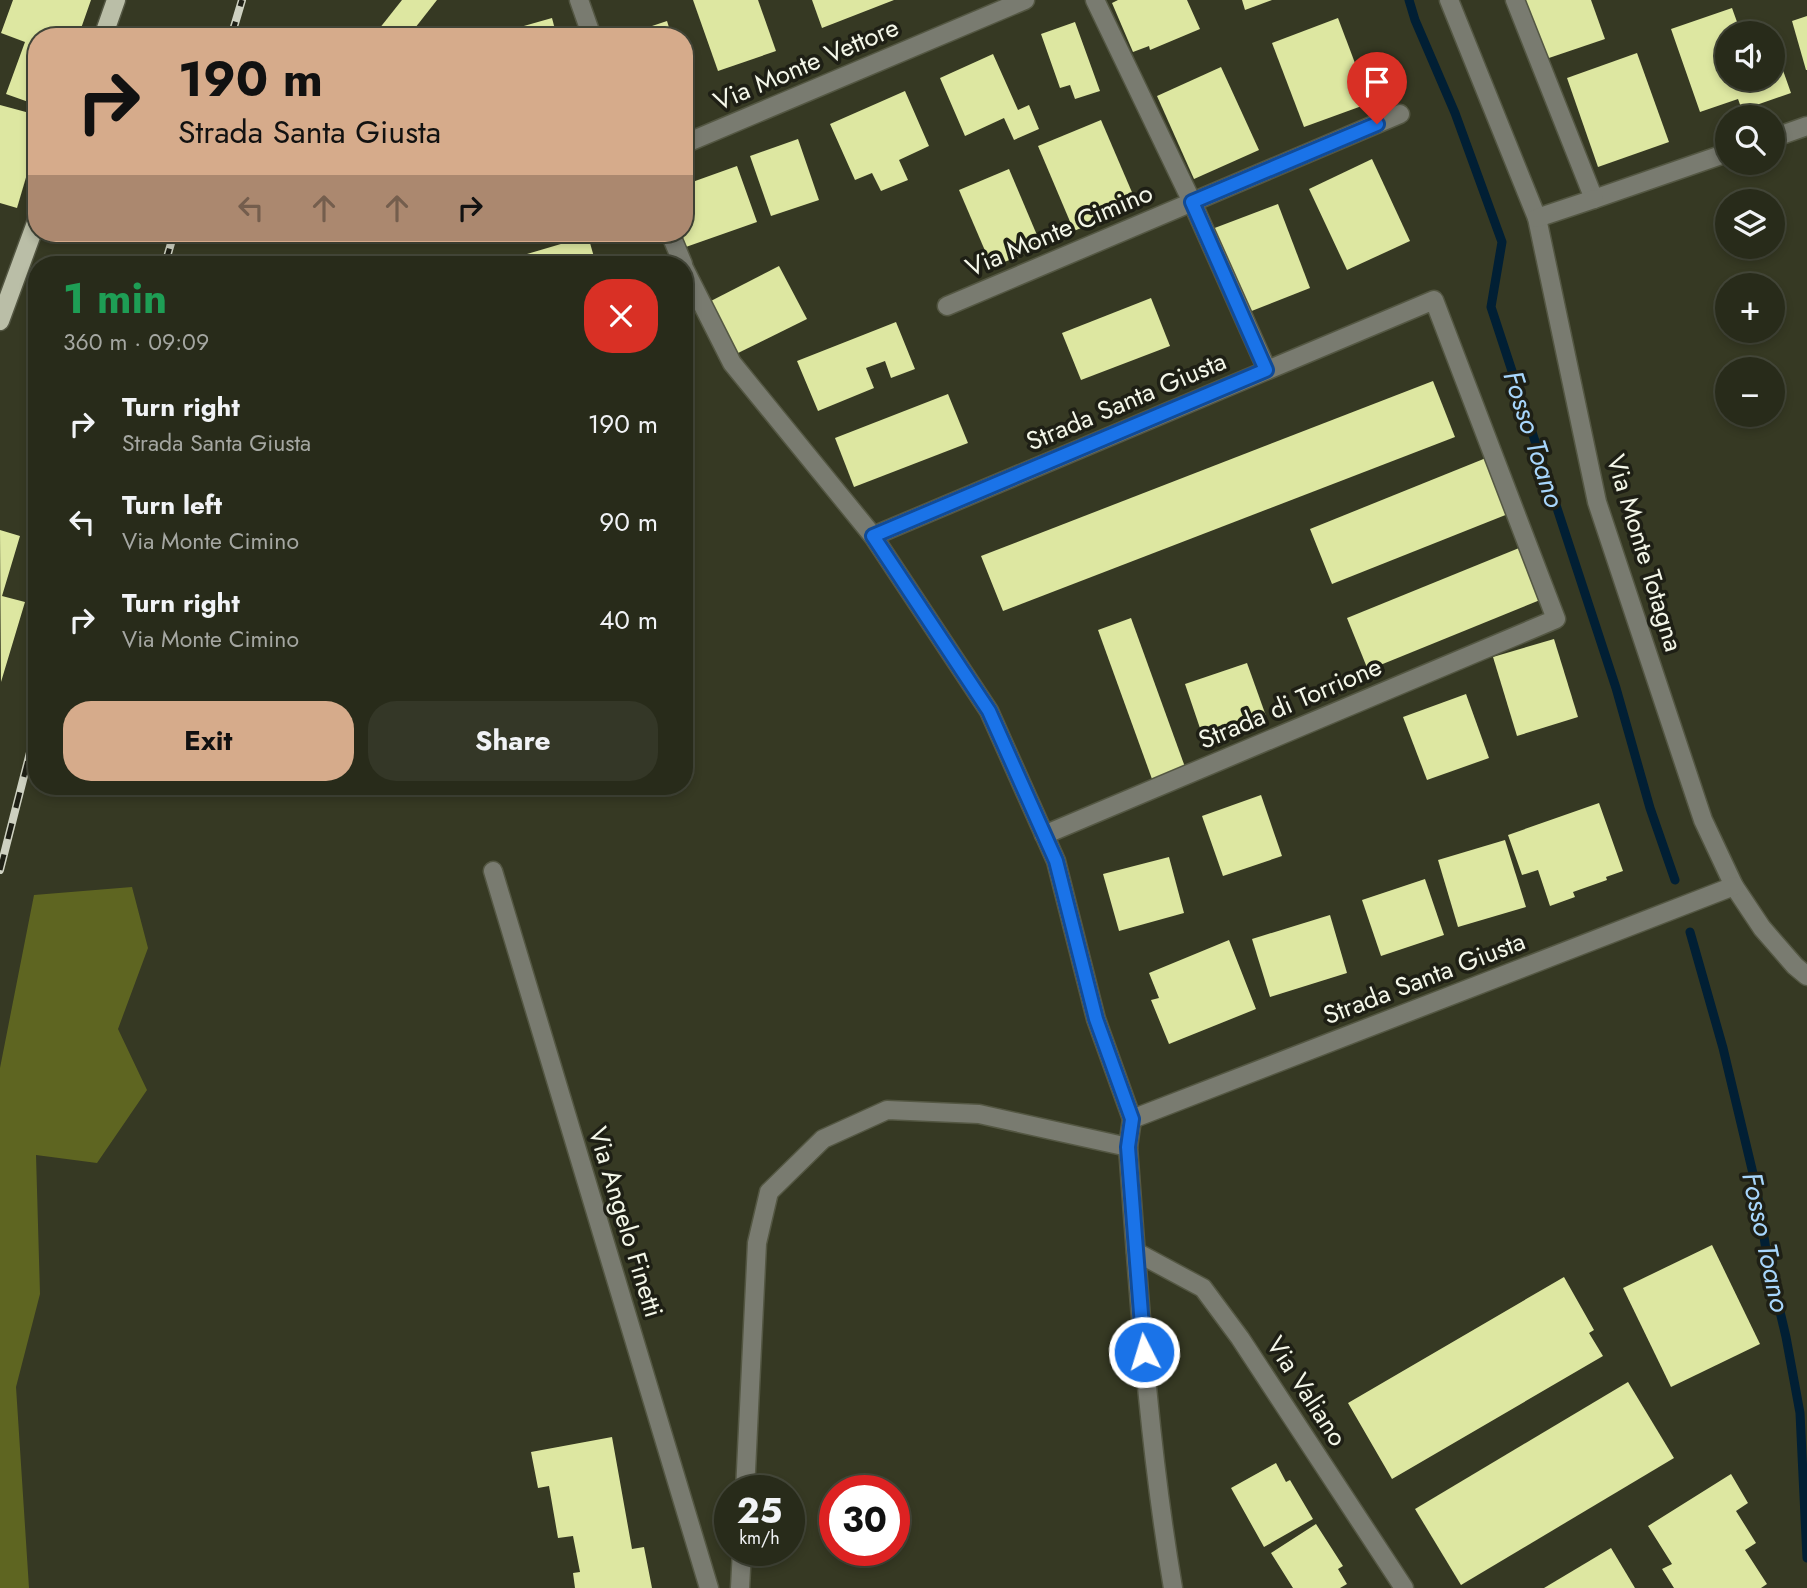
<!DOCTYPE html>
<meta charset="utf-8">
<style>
body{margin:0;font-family:Jost,sans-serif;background:#343727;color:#f1f3f6;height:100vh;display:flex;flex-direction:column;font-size:26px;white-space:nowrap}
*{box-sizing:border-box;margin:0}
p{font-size:23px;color:#a5a7a2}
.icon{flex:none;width:38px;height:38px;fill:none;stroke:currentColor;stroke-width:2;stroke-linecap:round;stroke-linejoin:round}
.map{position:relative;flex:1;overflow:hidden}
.side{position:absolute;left:28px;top:256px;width:665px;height:539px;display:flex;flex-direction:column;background:#282b1a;border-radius:28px;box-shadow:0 4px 10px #0003,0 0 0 2px #444739}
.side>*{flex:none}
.hud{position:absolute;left:28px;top:28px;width:665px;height:214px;border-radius:28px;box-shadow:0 4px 10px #0003,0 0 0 2px #444739;background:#d6ab8b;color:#111;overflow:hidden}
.buttons{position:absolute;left:1715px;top:21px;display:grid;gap:14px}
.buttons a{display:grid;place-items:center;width:70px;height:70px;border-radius:50%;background:#282b1a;box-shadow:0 4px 10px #0003,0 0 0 2px #444739;font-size:35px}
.speed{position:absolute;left:714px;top:1475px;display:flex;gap:14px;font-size:35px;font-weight:700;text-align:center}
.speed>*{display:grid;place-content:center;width:91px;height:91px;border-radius:50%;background:#282b1a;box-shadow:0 4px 10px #0003,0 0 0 2px #444739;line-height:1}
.speed small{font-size:18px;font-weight:400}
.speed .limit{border:10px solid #d22;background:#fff;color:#111}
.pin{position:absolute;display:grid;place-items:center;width:60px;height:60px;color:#fff;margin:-72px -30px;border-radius:50% 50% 50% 0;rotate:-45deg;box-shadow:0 0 7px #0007}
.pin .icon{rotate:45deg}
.me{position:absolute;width:77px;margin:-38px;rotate:355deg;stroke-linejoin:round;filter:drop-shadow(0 0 5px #0008)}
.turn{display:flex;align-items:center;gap:24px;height:147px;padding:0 35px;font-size:32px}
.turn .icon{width:91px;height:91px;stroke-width:2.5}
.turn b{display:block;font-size:49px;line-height:60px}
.lanes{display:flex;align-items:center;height:66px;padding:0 35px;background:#0003;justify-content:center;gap:35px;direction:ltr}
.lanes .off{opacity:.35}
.round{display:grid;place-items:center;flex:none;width:74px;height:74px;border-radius:28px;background:#343727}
.headline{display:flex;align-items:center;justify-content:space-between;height:119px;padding:0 35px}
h1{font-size:42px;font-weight:700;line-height:52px;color:#1e9e55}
.primary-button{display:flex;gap:14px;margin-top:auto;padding:14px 35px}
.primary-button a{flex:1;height:80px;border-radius:28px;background:#d6ab8b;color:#111;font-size:28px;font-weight:700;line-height:80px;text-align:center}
.primary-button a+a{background:#343727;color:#f1f3f6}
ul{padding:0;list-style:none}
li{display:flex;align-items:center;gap:21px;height:98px;padding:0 35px}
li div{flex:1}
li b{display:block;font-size:26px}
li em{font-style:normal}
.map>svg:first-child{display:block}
.forest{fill:#5e6521}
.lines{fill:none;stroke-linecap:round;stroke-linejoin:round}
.stream{stroke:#011f34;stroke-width:9}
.building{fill:#dde7a1}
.minor-casing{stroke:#545743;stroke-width:21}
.major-casing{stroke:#545743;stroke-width:21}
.minor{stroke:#797b70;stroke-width:18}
.major{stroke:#babea7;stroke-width:18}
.rail-casing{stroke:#ced1c1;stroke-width:8}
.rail{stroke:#1e1f15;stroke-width:5;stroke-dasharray:16;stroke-linecap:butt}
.route-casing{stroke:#114b97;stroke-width:18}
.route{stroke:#1a73e8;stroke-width:12}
.labels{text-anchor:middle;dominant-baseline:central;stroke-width:7;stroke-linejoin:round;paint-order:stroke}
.street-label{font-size:26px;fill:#f4f7e9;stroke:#1e1f15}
.water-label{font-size:28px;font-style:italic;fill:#a7d6fc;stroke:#1e1f15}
</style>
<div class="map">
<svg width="1807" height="1588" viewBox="0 0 1807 1588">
<rect width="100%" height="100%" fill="#363923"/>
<path class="forest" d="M 132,887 L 148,948 L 118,1029 L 147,1090 L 97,1163 L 36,1155 L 40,1294 L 16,1387 L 29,1588 L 0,1588 L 0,1068 L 34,895 Z"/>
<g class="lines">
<g class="stream">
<path d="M 1409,0 L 1415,20 L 1455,113 L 1502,242 L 1491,307 L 1616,688 L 1650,808 L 1675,880"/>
<path d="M 1690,932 L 1723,1048 L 1756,1186 L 1767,1256 L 1786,1337 L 1800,1413 L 1807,1558"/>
</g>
</g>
<g class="building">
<path d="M 13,0 L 91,0 L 78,37 L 37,37 L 37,105 L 6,94 L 25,42 L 1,33 Z"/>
<path d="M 402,0 L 437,0 L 408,37 L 389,37 L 379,29 Z"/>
<path d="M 693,0 L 758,0 L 776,51 L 718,71 Z"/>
<path d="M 812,0 L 894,0 L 822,28 Z"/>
<path d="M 1118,0 L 1187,0 L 1200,29 L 1150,50 L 1149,46 L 1133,52 L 1112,3 Z"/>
<path d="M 1242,0 L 1272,0 L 1245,10 Z"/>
<path d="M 1522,0 L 1591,0 L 1605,39 L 1543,60 Z"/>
<path d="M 1732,8 L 1741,33 L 1727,33 L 1727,79 L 1773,79 L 1773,42 L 1791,93 L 1742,110 L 1738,99 L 1700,112 L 1671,29 Z"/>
<path d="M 1807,16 L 1807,70 L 1806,70 L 1792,21 Z"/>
<path d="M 552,18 L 557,37 L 489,37 L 489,36 Z"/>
<path d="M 1338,18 L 1370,103 L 1304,127 L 1272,43 Z"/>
<path d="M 667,21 L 672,37 L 622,37 L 622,36 Z"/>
<path d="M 1075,22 L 1100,91 L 1075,99 L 1070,85 L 1060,88 L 1041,34 Z"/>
<path d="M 1637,53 L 1669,142 L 1598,167 L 1567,78 Z"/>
<path d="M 993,54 L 1018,110 L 1029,105 L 1039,129 L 1014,140 L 1004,118 L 965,136 L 940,78 Z"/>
<path d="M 1221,67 L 1259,150 L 1194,179 L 1157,96 Z"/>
<path d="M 905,91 L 929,146 L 899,160 L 908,180 L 881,191 L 872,173 L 855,180 L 830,124 Z"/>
<path d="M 0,105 L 37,115 L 37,140 L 17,208 L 0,203 Z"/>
<path d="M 1101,120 L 1137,204 L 1074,231 L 1038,146 Z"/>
<path d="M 798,139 L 819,200 L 771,216 L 750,156 Z"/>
<path d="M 1372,159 L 1410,241 L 1347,270 L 1309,189 Z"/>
<path d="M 737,166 L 757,222 L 683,248 L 677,233 L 684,233 L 684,185 Z"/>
<path d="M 1009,169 L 1042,247 L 992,267 L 959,190 Z"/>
<path d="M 1278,204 L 1310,288 L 1244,314 L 1212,229 Z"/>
<path d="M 588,236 L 596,264 L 530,264 L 527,254 Z"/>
<path d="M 779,266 L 807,319 L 734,355 L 707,303 Z"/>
<path d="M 1151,298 L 1170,346 L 1081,380 L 1062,333 Z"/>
<path d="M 896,322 L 915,369 L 891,378 L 885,361 L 866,368 L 874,388 L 818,411 L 797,361 Z"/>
<path d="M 1433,381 L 1455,437 L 1003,611 L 981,556 Z"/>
<path d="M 948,394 L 968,443 L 854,487 L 835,438 Z"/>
<path d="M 1486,458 L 1508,514 L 1332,584 L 1310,529 Z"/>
<path d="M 0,530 L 20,536 L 2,596 L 25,602 L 1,682 Z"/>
<path d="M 1524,546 L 1545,598 L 1368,670 L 1347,618 Z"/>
<path d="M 1131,618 L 1185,767 L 1152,779 L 1098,630 Z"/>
<path d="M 1554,639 L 1578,717 L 1517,736 L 1493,657 Z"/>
<path d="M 1247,663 L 1266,716 L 1203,737 L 1185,684 Z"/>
<path d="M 1466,694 L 1489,758 L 1427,780 L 1403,717 Z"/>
<path d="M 1261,795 L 1282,856 L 1223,876 L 1202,816 Z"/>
<path d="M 1599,803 L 1623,871 L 1606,877 L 1607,880 L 1573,892 L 1575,897 L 1550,906 L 1538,870 L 1522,875 L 1508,835 Z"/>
<path d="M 1505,840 L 1526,907 L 1458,927 L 1438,860 Z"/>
<path d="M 1169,857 L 1184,913 L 1119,931 L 1103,874 Z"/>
<path d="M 1425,879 L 1444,935 L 1381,956 L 1362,900 Z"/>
<path d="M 1330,915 L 1347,973 L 1270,997 L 1252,939 Z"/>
<path d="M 1229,940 L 1256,1009 L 1169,1044 L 1151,1000 L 1159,998 L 1149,973 Z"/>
<path d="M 1712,1245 L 1760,1344 L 1671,1387 L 1623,1288 Z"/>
<path d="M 1564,1277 L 1594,1330 L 1589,1333 L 1603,1356 L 1392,1479 L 1348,1403 Z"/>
<path d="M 1628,1382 L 1674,1458 L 1461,1585 L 1415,1509 Z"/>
<path d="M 612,1437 L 632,1549 L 644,1547 L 652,1588 L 575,1588 L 573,1573 L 580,1572 L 573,1536 L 558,1538 L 549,1486 L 538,1488 L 531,1452 Z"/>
<path d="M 1276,1463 L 1286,1482 L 1290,1480 L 1313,1519 L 1264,1547 L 1231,1488 Z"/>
<path d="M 1731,1474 L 1748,1503 L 1736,1511 L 1756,1543 L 1745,1550 L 1767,1584 L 1761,1588 L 1674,1588 L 1662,1569 L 1672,1564 L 1648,1526 Z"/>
<path d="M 1316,1524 L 1343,1566 L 1338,1569 L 1347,1584 L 1340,1588 L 1293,1588 L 1271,1553 Z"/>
<path d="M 1611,1548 L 1635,1588 L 1544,1588 Z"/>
</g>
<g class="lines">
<defs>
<g id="minor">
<path d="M 579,0 L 592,37"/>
<path d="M 1095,0 L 1192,202 L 1267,370"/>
<path d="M 1449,0 L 1537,218 L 1597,502 L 1703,820 L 1734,886 L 1762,928 L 1795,966 L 1807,976"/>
<path d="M 1515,0 L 1594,199 L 1727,153"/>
<path d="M 1773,138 L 1807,126"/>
<path d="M 684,144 L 1025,0"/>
<path d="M 1537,218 L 1594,199"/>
<path d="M 670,233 L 683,264"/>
<path d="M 684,268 L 732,363 L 873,536 L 989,711 L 1056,861 L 1096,1019 L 1132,1119 L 1128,1147 C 1139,1294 1148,1442 1173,1588"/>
<path d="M 947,306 L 1400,114"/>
<path d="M 873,536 L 1434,300 L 1556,619 L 1044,835"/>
<path d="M 493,871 L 709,1588"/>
<path d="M 1132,1119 L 1734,886"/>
<path d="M 1136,1252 L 1203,1288 L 1240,1338 L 1404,1588"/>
<path d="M 745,1491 L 757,1243 L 769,1192 L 823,1139 L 887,1110 L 979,1114 L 1128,1147"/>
<path d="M 740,1588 L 742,1550"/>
</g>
<g id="major">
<path d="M 103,37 L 116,0"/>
<path d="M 0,321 L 37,220"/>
</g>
</defs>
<use href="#minor" class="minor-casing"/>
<use href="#major" class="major-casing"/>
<use href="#minor" class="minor"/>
<use href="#major" class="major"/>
<defs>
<g id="rail">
<path d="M 231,37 L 242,0"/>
<path d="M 165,264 L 174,233"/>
<path d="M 0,870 L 37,725"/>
</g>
</defs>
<use href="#rail" class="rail-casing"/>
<use href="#rail" class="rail"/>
</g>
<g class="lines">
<defs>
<path id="route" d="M 1144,1352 L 1128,1147 L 1132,1119 L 1096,1019 L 1056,861 L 989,711 L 873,536 L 1266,370 L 1192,202 L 1377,124"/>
</defs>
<use href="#route" class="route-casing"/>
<use href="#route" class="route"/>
</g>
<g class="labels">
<g class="street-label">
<text transform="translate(806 64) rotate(-23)">Via Monte Vettore</text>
<text transform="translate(1059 230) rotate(-23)">Via Monte Cimino</text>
<text transform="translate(1126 401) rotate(-23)">Strada Santa Giusta</text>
<text transform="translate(1645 553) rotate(73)">Via Monte Totagna</text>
<text transform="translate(1290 703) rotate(-23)">Strada di Torrione</text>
<text transform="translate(1424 978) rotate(-21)">Strada Santa Giusta</text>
<text transform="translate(626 1222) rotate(73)">Via Angelo Finetti</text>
<text transform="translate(1307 1391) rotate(57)">Via Valiano</text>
</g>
<g class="water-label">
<text transform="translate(1534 439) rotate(72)">Fosso Toano</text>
<text transform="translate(1766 1242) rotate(78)">Fosso Toano</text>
</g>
</g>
</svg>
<div class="buttons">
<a><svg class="icon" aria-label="sound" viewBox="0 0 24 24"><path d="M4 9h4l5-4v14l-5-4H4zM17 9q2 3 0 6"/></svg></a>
<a><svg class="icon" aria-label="search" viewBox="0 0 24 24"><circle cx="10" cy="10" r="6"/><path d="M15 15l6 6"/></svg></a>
<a><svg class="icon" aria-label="layers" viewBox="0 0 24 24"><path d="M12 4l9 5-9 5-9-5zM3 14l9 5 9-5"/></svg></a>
<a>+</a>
<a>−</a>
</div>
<div class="speed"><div>25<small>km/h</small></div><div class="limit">30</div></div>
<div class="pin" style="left:1377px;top:124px;background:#d93025"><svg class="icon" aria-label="arrive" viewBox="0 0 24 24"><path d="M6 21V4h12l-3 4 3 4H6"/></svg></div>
<svg class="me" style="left:1144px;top:1352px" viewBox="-20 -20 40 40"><circle r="17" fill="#1a73e8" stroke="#fff" stroke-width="3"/><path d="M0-11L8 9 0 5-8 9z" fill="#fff"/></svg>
<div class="hud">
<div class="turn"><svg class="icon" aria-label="right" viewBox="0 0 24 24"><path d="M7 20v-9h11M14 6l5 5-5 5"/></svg><div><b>190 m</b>Strada Santa Giusta</div></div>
<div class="lanes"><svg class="icon off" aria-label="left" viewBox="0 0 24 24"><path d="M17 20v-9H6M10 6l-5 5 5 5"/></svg><svg class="icon off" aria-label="ahead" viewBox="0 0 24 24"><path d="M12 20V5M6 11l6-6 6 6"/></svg><svg class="icon off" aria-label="ahead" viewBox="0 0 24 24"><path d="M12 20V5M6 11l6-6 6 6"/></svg><svg class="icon" aria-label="right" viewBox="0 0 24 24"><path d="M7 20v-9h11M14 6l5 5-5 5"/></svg></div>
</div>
<section class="side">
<div class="headline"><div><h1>1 min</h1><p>360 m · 09:09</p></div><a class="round" style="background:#d93025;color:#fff"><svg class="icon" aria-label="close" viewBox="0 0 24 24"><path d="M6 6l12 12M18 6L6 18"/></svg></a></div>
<ul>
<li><svg class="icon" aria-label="right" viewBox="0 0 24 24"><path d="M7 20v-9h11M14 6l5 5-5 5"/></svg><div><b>Turn right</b><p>Strada Santa Giusta</p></div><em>190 m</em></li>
<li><svg class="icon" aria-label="left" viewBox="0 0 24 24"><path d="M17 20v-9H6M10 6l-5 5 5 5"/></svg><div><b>Turn left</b><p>Via Monte Cimino</p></div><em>90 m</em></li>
<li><svg class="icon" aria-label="right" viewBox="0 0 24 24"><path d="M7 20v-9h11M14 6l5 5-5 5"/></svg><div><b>Turn right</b><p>Via Monte Cimino</p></div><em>40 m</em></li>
</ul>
<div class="primary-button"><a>Exit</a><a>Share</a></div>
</section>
</div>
